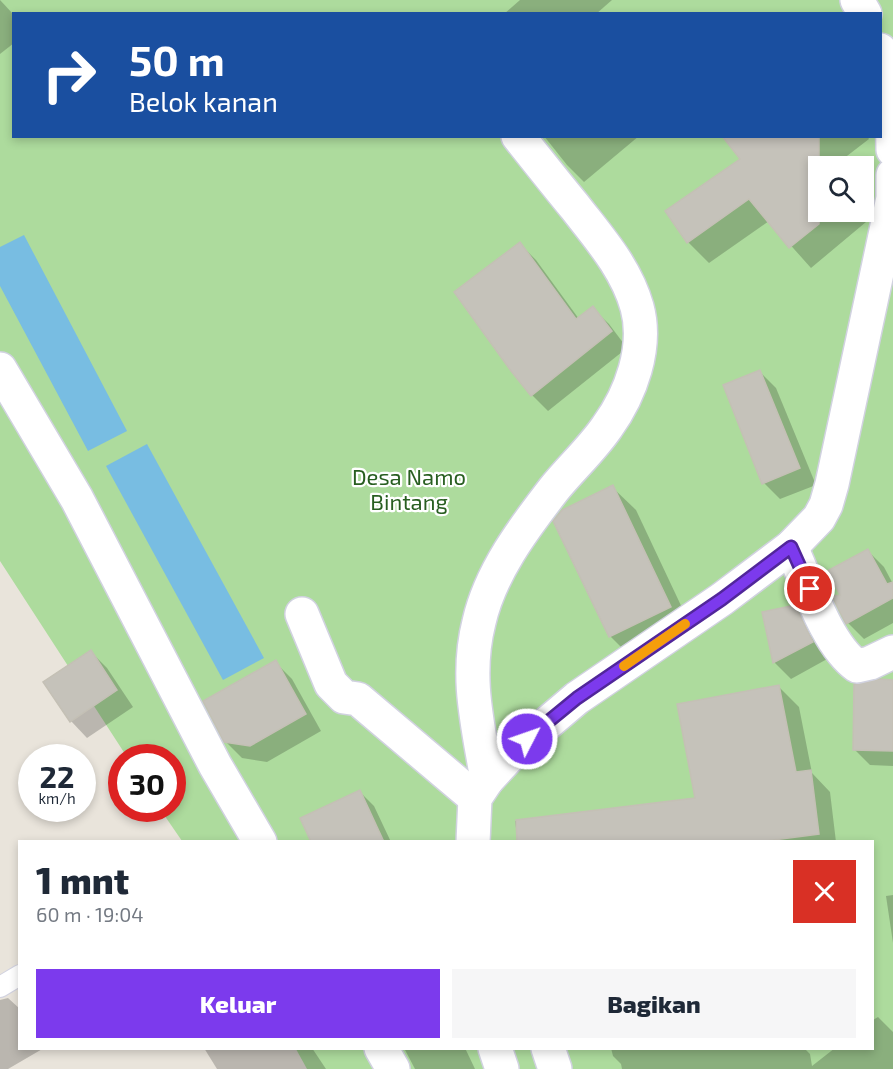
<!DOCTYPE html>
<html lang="id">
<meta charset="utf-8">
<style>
body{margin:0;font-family:"Exo 2",sans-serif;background:#f6f6f7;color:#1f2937;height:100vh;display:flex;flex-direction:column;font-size:22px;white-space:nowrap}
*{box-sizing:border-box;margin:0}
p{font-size:20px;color:#747a83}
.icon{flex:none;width:33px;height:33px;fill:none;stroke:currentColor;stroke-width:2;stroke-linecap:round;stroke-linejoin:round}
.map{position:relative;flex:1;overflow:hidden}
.panel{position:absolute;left:18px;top:840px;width:856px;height:210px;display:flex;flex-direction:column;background:#fff;border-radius:0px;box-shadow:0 3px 9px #0003}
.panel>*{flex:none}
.top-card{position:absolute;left:12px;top:12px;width:870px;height:126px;border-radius:0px;box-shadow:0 3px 9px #0003;background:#1a4fa0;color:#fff;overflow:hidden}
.tools{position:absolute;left:808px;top:156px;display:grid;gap:12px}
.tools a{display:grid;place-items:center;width:66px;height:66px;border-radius:0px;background:#fff;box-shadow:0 3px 9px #0003;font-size:30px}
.speed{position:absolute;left:18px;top:744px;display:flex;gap:12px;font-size:30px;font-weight:700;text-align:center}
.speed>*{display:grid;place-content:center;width:78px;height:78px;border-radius:50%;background:#fff;box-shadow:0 3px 9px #0003;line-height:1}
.speed small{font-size:15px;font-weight:400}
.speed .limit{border:9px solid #d22;background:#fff;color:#111}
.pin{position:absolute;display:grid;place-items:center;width:51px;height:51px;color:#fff;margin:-26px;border:3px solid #fff;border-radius:50%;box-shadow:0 2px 6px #0007}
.me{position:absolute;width:66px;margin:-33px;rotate:49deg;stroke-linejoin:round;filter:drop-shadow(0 0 4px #0008)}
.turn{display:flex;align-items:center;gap:21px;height:126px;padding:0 18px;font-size:27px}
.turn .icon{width:78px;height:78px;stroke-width:2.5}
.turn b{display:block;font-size:42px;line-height:51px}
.round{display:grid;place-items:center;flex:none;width:63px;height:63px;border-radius:0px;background:#f6f6f7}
.headline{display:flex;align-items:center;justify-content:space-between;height:102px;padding:0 18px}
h1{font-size:36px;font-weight:800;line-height:45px}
.cta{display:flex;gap:12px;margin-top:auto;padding:12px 18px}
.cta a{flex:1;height:69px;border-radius:0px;background:#7c3aed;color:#fff;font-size:24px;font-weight:800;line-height:69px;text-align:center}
.cta a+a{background:#f6f6f7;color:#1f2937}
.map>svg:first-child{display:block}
.green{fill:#addb9d;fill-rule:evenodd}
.water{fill:#78bde2}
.shadow{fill:#0003}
.building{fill:#c5c2ba;stroke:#c4c0b5;stroke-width:1.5}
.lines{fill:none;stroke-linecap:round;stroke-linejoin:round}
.service-casing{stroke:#d1d2e0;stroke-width:22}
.minor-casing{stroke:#d1d2e0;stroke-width:36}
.service{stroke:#fff;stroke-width:20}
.minor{stroke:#fff;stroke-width:33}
.route-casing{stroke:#51269a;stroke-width:15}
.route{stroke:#7c3aed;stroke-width:10}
.slow{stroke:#f59e0b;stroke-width:10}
.labels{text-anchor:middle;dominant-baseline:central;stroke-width:4.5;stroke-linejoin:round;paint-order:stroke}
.park-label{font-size:22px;fill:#285e20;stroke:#fff}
</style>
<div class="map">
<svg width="893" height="1069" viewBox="0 0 893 1069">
<rect width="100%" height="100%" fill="#e9e4db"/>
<path class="green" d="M 0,0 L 893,0 L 893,1069 L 307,1069 L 296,1049 L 873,1048 L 873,842 L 182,841 L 160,809 L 172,808 L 172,758 L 127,757 L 0,561 ZM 14,14 L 880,14 L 880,136 L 14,136 ZM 819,166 L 864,166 L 864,212 L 819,212 Z"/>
<g class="water">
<path d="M 24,235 L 127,431 L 88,451 L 0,286 L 0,247 Z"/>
<path d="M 147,444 L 264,658 L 223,680 L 106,466 Z"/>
</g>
<g class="shadow">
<path d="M 0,0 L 14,15 L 14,43 L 0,54 Z"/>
<path d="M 520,0 L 612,0 L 596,14 L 504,14 Z"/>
<path d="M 544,136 L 639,136 L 584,182 L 567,165 Z"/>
<path d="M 723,136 L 867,136 L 869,139 L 834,166 L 819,166 L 819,212 L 857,212 L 866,222 L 811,268 L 769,221 L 709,263 L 688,242 L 742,160 Z"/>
<path d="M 520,244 L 536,260 L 579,319 L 592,308 L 609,324 L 627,348 L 548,411 L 532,395 Z"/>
<path d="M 760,372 L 776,388 L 816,485 L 780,499 L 764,483 Z"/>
<path d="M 612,487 L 636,510 L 693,631 L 633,659 L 610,636 Z"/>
<path d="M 868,551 L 884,567 L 893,584 L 893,623 L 864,639 L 848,623 Z"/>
<path d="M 795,606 L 811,623 L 829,658 L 791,679 L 775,663 L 764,613 Z"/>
<path d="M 91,652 L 107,668 L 133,707 L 87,738 L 71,721 L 45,682 Z"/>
<path d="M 275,662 L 292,679 L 321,731 L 267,762 L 242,758 L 226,742 Z"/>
<path d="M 893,681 L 893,766 L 870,765 L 854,749 Z"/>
<path d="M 779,687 L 799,707 L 812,773 L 830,792 L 836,842 L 518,842 L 515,821 L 696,799 Z"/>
<path d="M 359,791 L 374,806 L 391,842 L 307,842 L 312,839 Z"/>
<path d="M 893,895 L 893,943 L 886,896 Z"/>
<path d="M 8,998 L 20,1009 L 20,1048 L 44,1048 L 8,1069 L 0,1069 L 0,1000 Z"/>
<path d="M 878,1017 L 893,1032 L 893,1069 L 622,1069 L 621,1064 L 613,1056 L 611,1048 L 804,1048 L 810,1054 L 812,1066 L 835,1048 L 873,1048 L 873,1020 Z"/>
<path d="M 204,1048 L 312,1048 L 326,1069 L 217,1069 Z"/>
<path d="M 404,1048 L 465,1048 L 475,1069 L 415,1069 Z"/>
</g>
<g class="building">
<path d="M 722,136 L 819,136 L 819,224 L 789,248 L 749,199 L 687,243 L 665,211 L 740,159 Z"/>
<path d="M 520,242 L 576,319 L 593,306 L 612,331 L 531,396 L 511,371 L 454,292 Z"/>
<path d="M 760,370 L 800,468 L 762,484 L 723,385 Z"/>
<path d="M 613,485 L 671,607 L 609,637 L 553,521 L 562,510 Z"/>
<path d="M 868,549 L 887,584 L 893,582 L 893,598 L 846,624 L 832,596 L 840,595 L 827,571 Z"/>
<path d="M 795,605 L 813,642 L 773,663 L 762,612 Z"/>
<path d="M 91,650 L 117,690 L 70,722 L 43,682 Z"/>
<path d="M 276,660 L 306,714 L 250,746 L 224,742 L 203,701 Z"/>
<path d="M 879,679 L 893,680 L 893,751 L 853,750 L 854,684 Z"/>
<path d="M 779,685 L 796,772 L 811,770 L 819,834 L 758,842 L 517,842 L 516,820 L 695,798 L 677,704 Z"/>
<path d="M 360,790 L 384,842 L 311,842 L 300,818 Z"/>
</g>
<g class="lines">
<defs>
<path id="service" d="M 0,987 L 20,975"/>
<g id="minor">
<path d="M 857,0 L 865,14"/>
<path d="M 880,50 L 892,93 L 893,150"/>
<path d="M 0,369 L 77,499 L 215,765 L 260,842"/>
<path d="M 791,547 C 807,581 826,644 857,666 L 870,663 L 893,652"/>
<path d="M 302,614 L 331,684 L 344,697 L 358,699 L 475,798"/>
<path d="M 487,780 C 478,725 465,677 479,622 C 490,573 523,529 554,489 C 571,468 592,449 607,427 C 631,394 648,347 637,307 C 626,268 599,238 575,207 C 556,184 537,160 518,136"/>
<path d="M 473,842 L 475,798 L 487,780 L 511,754 L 577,698 L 722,599 L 791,547 L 819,518 L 826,505 L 832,484 L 893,198 L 893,175"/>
<path d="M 381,1048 L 393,1069"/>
<path d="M 495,1048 L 502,1069"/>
<path d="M 548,1048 L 555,1069"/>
</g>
</defs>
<use href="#service" class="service-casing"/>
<use href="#minor" class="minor-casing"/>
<use href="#service" class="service"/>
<use href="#minor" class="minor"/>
</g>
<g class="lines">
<defs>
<path id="route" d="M 527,739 L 577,698 L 722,599 L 791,547 L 810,589"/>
</defs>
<use href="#route" class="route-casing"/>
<use href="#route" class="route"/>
<path class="slow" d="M 624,666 L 685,624"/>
</g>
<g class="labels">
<g class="park-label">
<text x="409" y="476">Desa Namo<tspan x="409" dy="25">Bintang</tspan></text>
</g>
</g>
</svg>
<div class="tools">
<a><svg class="icon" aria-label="search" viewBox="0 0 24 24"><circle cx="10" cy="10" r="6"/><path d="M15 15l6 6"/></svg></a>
</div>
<div class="speed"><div>22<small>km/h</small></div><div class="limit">30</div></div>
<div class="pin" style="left:810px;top:589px;background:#d93025"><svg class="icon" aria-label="arrive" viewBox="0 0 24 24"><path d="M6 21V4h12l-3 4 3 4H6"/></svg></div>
<svg class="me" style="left:527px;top:739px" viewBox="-20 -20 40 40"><circle r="17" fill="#7c3aed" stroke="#fff" stroke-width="3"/><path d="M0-11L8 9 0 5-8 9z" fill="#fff"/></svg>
<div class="top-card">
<div class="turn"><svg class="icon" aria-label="right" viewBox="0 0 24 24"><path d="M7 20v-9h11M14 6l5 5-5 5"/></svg><div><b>50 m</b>Belok kanan</div></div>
</div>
<section class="panel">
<div class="headline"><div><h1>1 mnt</h1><p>60 m · 19:04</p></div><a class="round" style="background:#d93025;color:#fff"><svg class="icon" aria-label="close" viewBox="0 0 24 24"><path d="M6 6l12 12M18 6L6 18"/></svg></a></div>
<div class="cta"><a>Keluar</a><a>Bagikan</a></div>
</section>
</div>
